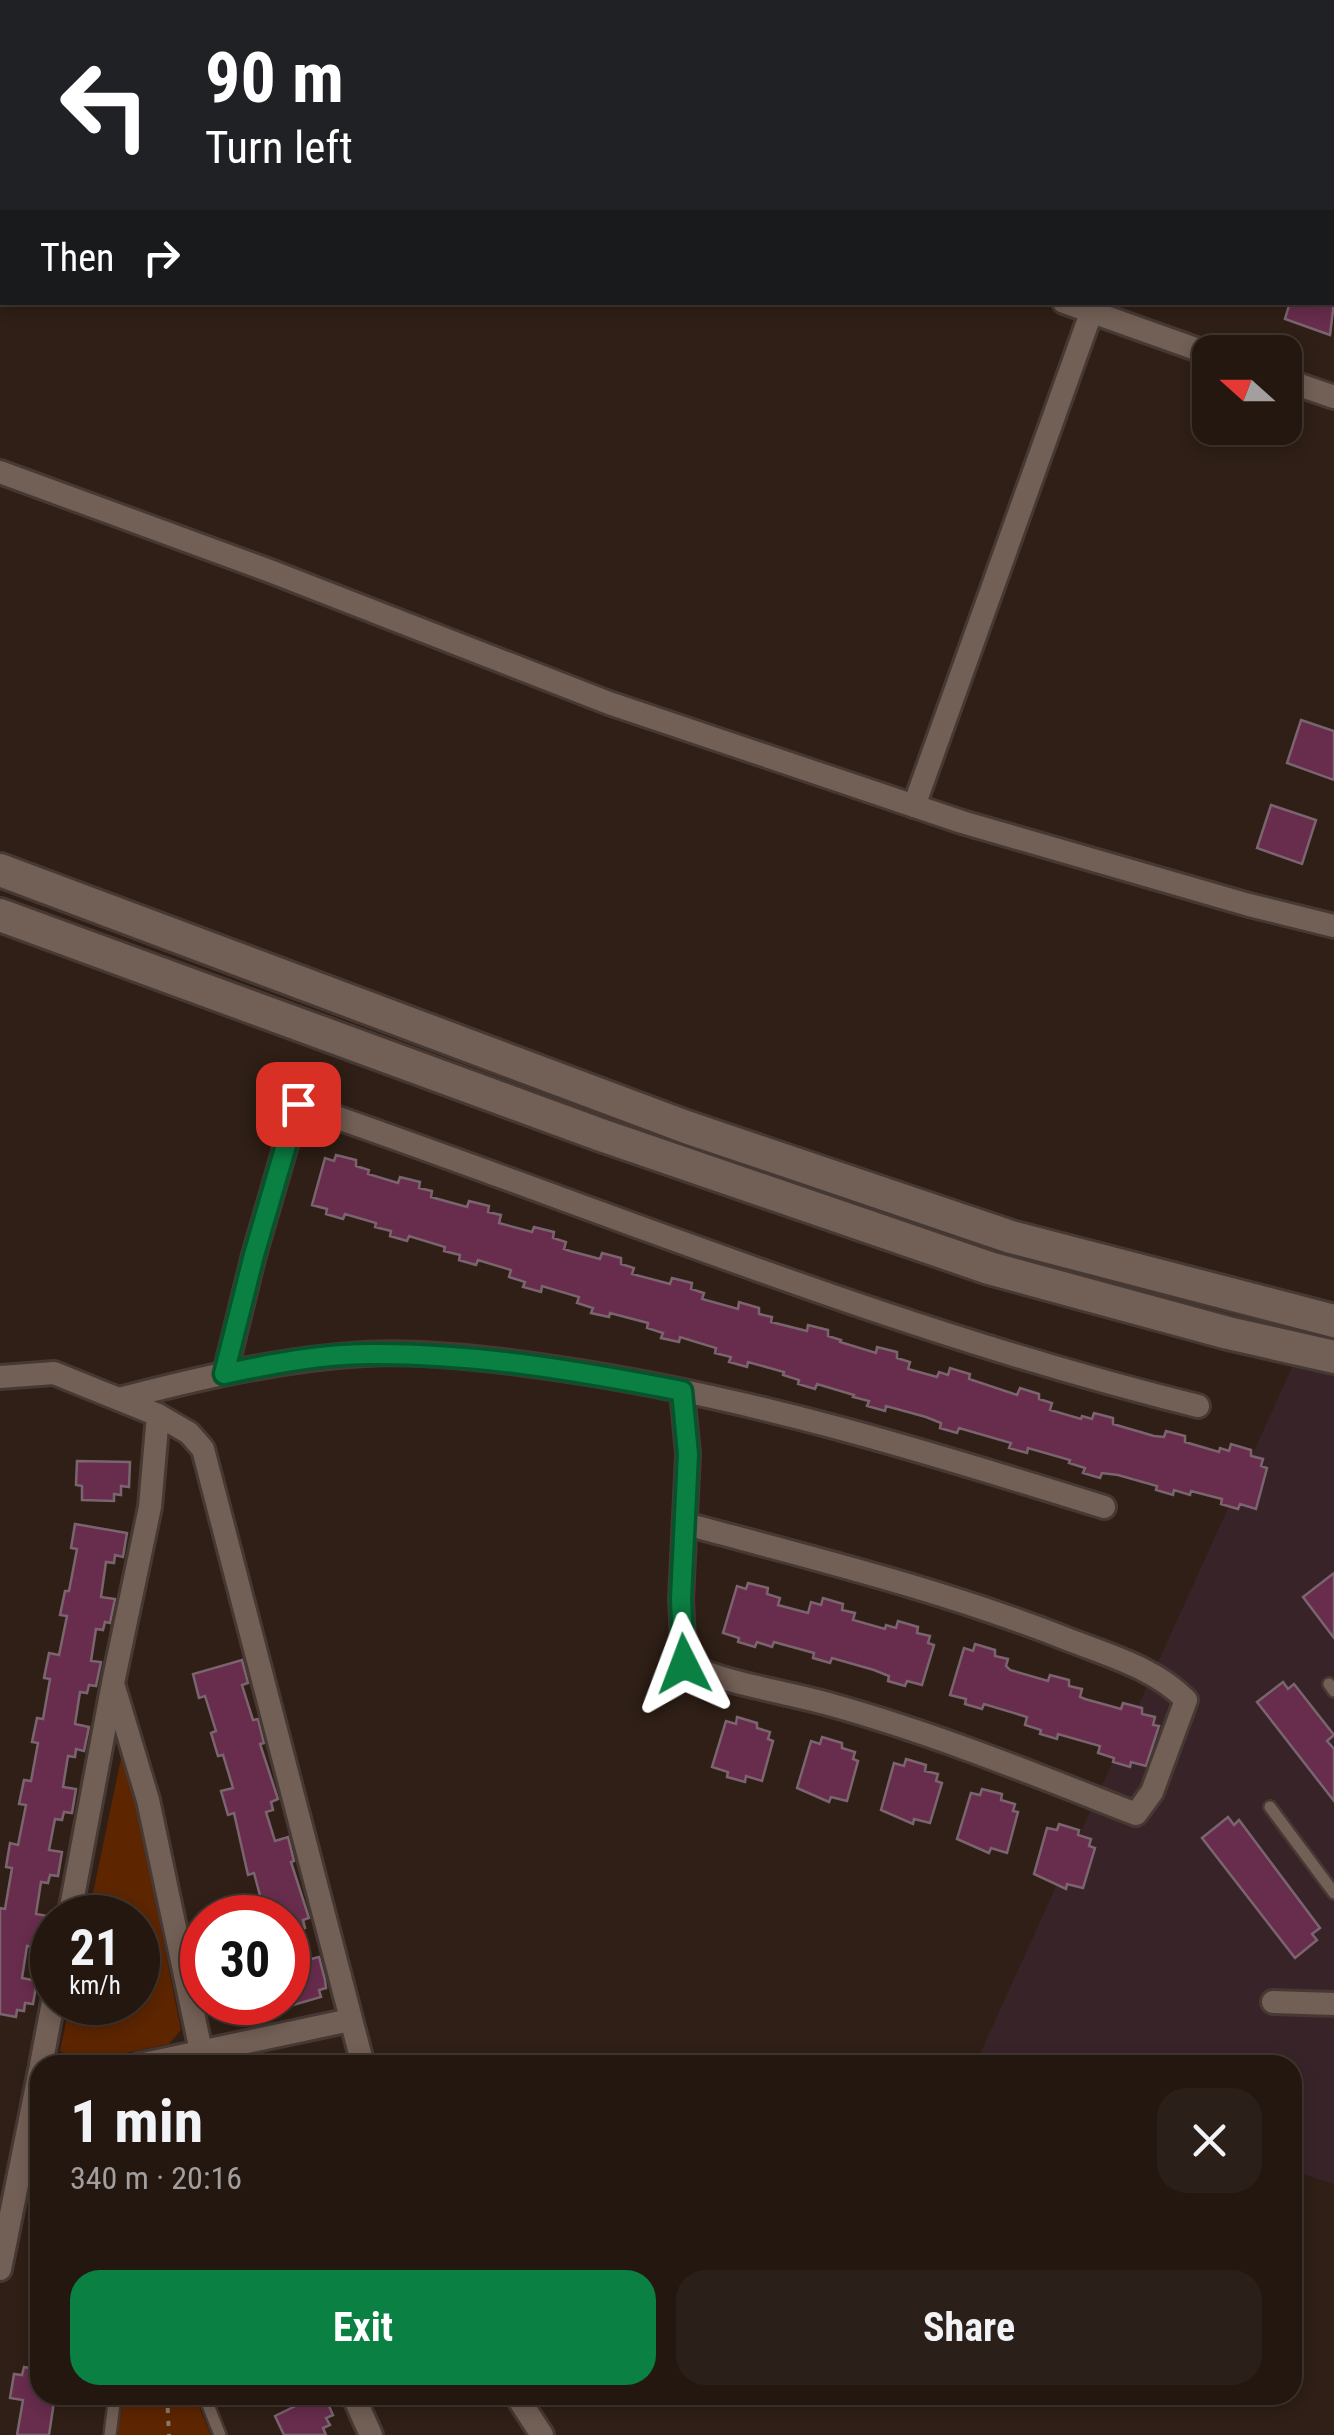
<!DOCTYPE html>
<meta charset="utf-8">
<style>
body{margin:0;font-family:"Roboto Condensed",sans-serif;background:#2b2019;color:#f1f3f6;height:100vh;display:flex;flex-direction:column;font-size:38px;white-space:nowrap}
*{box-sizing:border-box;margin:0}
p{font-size:32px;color:#a39f9f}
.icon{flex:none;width:55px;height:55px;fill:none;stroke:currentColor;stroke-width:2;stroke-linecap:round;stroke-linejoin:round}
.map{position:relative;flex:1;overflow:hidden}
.details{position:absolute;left:30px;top:2055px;width:1272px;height:350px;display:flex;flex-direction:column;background:#231710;border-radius:30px;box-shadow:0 5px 15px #0003,0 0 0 2px #403630}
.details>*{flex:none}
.banner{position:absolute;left:0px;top:0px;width:1335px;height:305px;box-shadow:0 5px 15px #0003,0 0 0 2px #403630;background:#202124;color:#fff;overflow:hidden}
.needle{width:65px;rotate:291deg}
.buttons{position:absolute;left:1192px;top:335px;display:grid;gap:20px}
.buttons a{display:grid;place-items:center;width:110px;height:110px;border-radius:20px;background:#231710;box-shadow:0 5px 15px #0003,0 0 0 2px #403630;font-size:50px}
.speed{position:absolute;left:30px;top:1895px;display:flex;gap:20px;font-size:50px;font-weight:700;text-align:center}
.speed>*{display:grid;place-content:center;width:130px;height:130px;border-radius:50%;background:#231710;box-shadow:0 5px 15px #0003,0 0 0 2px #403630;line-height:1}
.speed small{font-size:25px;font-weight:400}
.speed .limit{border:15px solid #d22;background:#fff;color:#111}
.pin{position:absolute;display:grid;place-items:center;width:85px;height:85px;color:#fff;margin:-42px;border-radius:20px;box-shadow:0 5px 15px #0006}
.me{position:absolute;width:110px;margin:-55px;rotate:357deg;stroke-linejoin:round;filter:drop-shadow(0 0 8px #0008)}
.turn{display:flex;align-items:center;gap:35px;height:210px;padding:0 40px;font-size:45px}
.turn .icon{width:130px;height:130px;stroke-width:2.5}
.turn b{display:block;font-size:70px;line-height:85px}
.then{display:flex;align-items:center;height:95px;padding:0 40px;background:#0003;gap:20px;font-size:38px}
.round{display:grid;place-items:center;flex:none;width:105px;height:105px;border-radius:30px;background:#2b2019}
.head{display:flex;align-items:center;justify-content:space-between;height:170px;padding:0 40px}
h1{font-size:60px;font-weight:700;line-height:75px}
.button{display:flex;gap:20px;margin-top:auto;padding:20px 40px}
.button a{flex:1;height:115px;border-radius:30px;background:#0b8043;color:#fff;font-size:40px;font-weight:700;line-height:115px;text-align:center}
.button a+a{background:#2b2019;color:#f1f3f6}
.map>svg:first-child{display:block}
.education{fill:#382428}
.green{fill:#5d2500}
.building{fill:#682c4d;stroke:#7a656f;stroke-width:2.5}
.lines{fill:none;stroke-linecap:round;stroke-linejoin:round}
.lane-casing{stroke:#463833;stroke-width:16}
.street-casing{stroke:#463833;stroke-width:28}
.secondary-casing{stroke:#463833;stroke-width:38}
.path{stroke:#897a73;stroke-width:4;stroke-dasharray:5 8;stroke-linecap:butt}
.lane{stroke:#725f55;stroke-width:11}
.street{stroke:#725f55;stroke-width:22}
.secondary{stroke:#725f55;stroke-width:32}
.route-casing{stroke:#07532c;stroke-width:25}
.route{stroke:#0b8043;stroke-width:18}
</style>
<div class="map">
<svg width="1334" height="2435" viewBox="0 0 1334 2435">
<rect width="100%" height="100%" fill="#2f1f16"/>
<path class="education" d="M 1334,1360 L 1334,2184 L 1293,2171 L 1292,2065 L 975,2065 L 1294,1363 Z"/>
<g class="green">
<path d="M 124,1744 L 181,2030 L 169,2044 L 82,2062 L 60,2051 L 70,2003 L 138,2002 L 138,1918 L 88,1917 Z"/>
<path d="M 124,2395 L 194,2395 L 211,2435 L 117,2435 Z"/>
</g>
<g class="building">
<path d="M 1290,302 L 1334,302 L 1330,335 L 1285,319 Z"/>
<path d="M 1301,720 L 1334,731 L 1334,780 L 1287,763 Z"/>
<path d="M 1271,805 L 1316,820 L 1302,864 L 1257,848 Z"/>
<path d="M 336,1155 L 356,1160 L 356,1166 L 369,1170 L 368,1174 L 398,1183 L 400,1177 L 420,1182 L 419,1188 L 432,1191 L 431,1197 L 467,1207 L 469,1201 L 489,1206 L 488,1212 L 501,1215 L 499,1223 L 532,1232 L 534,1227 L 554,1232 L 553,1238 L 566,1242 L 564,1249 L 570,1251 L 600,1259 L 602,1253 L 621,1258 L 621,1264 L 634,1268 L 632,1274 L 670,1284 L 672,1278 L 692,1283 L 691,1289 L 704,1293 L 702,1299 L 738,1309 L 739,1302 L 759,1308 L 759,1314 L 772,1317 L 771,1322 L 807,1331 L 808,1325 L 828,1330 L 828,1336 L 841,1340 L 840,1342 L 876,1353 L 877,1347 L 897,1352 L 897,1358 L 910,1362 L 908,1369 L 937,1377 L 939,1372 L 948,1375 L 950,1368 L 970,1374 L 969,1379 L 1017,1395 L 1020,1388 L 1039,1394 L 1039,1399 L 1052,1403 L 1050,1410 L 1081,1419 L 1082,1416 L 1092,1419 L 1094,1413 L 1113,1418 L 1113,1424 L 1154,1436 L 1164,1437 L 1166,1431 L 1185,1436 L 1185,1442 L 1219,1452 L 1220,1448 L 1229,1451 L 1231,1444 L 1251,1450 L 1251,1456 L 1263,1459 L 1261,1466 L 1267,1468 L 1256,1509 L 1240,1504 L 1238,1509 L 1221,1504 L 1222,1499 L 1191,1491 L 1190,1495 L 1174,1490 L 1173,1495 L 1156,1490 L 1157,1486 L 1118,1475 L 1102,1473 L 1100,1478 L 1083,1473 L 1085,1468 L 1069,1463 L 1070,1460 L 1028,1448 L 1027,1453 L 1009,1448 L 1011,1443 L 959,1428 L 957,1433 L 940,1428 L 941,1423 L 926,1417 L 886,1406 L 885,1411 L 867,1406 L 869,1401 L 853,1397 L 854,1395 L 817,1384 L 815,1389 L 798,1384 L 799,1380 L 783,1375 L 784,1372 L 748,1362 L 747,1367 L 729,1362 L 731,1357 L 715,1353 L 716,1348 L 680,1337 L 679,1342 L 661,1338 L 663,1333 L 647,1328 L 648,1323 L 610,1313 L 609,1317 L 591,1313 L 593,1308 L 577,1303 L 579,1297 L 542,1286 L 541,1292 L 523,1287 L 525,1282 L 509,1277 L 511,1270 L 478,1260 L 476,1265 L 459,1260 L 460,1255 L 444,1251 L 445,1247 L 409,1236 L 407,1241 L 390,1236 L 391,1231 L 375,1227 L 376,1223 L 345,1214 L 343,1219 L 326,1214 L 327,1209 L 312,1205 L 325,1158 L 334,1161 Z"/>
<path d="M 77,1461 L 130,1462 L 129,1487 L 121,1486 L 121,1495 L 114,1494 L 114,1501 L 82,1500 L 82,1486 L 76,1485 Z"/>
<path d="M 75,1524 L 127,1533 L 123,1557 L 115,1555 L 114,1563 L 106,1562 L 101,1597 L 115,1599 L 110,1623 L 105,1622 L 103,1630 L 96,1629 L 91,1661 L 101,1662 L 96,1686 L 89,1685 L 87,1693 L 80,1692 L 75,1724 L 89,1727 L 84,1751 L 76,1749 L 75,1757 L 68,1756 L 63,1787 L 76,1789 L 72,1813 L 64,1812 L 62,1820 L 55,1819 L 49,1850 L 62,1852 L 58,1876 L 50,1875 L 48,1883 L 41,1882 L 36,1914 L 48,1916 L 43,1940 L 35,1939 L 34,1947 L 27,1946 L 22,1978 L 37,1981 L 33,2004 L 25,2003 L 24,2011 L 17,2010 L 16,2017 L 0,2014 L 0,1908 L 5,1909 L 12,1868 L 6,1867 L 10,1843 L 18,1845 L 26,1805 L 19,1804 L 24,1780 L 31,1781 L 38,1743 L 32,1742 L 37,1718 L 43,1719 L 50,1679 L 44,1678 L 49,1653 L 59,1655 L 67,1616 L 60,1615 L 65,1591 L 69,1591 L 77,1549 L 71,1548 Z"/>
<path d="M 1334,1573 L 1334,1638 L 1303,1597 Z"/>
<path d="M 748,1583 L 768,1588 L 767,1594 L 780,1598 L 778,1605 L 808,1613 L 811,1602 L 821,1605 L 823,1598 L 843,1604 L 842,1610 L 855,1613 L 853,1620 L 885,1629 L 886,1625 L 896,1628 L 898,1621 L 918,1627 L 917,1633 L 930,1636 L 928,1643 L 934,1645 L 922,1685 L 907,1681 L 905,1686 L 888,1681 L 889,1676 L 874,1670 L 832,1658 L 830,1663 L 813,1658 L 814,1653 L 774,1642 L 772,1647 L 757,1642 L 755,1647 L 738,1642 L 739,1638 L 723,1633 L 737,1586 L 746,1589 Z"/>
<path d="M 975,1644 L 995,1650 L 995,1656 L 1008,1659 L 1006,1666 L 1010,1670 L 1048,1681 L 1050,1675 L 1069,1680 L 1069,1686 L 1082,1689 L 1080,1697 L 1085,1699 L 1121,1709 L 1123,1703 L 1142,1708 L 1142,1714 L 1155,1717 L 1153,1725 L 1159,1726 L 1146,1766 L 1131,1762 L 1130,1767 L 1113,1762 L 1114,1758 L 1098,1753 L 1100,1746 L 1058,1734 L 1057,1739 L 1040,1734 L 1041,1730 L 1025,1725 L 1027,1717 L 984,1704 L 982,1709 L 965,1704 L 966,1699 L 950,1695 L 964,1648 L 973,1651 Z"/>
<path d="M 242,1660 L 248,1683 L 242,1685 L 253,1720 L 258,1719 L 264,1743 L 260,1744 L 278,1799 L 271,1802 L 273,1810 L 266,1812 L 275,1841 L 288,1837 L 294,1861 L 291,1862 L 309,1918 L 303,1920 L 305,1928 L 299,1930 L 307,1960 L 319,1957 L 325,1980 L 326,1988 L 319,1990 L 321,1997 L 290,2006 L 288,1995 L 288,1918 L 266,1918 L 254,1873 L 248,1875 L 234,1813 L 228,1815 L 221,1791 L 233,1788 L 223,1755 L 218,1756 L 211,1733 L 216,1731 L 205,1696 L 199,1698 L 193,1674 Z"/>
<path d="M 1283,1682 L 1288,1689 L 1294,1684 L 1334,1735 L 1327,1741 L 1334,1749 L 1334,1801 L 1257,1702 Z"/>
<path d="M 737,1717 L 757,1723 L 757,1728 L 770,1732 L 768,1739 L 773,1741 L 762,1781 L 746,1776 L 745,1782 L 727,1777 L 728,1772 L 712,1767 L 726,1721 L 736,1724 Z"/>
<path d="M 822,1737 L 842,1743 L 842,1748 L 855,1752 L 853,1759 L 858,1761 L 847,1801 L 831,1797 L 829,1802 L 797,1788 L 811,1741 L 820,1744 Z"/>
<path d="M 906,1759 L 926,1765 L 925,1771 L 938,1774 L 936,1781 L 942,1783 L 930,1823 L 914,1819 L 913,1824 L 881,1810 L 894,1763 L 904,1766 Z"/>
<path d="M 982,1789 L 1002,1794 L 1001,1800 L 1015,1804 L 1013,1811 L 1018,1812 L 1007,1853 L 991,1848 L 989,1853 L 957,1839 L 971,1793 L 980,1795 Z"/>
<path d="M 1228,1817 L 1234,1825 L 1239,1820 L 1320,1928 L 1312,1934 L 1317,1940 L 1295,1958 L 1202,1838 Z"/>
<path d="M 1059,1824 L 1079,1830 L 1078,1835 L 1091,1839 L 1089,1846 L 1095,1848 L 1083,1888 L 1067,1884 L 1066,1889 L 1034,1874 L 1047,1828 L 1057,1830 Z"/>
<path d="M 24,2367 L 40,2370 L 40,2395 L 55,2395 L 49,2435 L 17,2435 L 23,2400 L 10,2398 L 14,2374 L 22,2375 Z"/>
<path d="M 318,2395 L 324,2395 L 333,2415 L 326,2418 L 330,2425 L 323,2428 L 326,2435 L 284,2435 L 275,2416 Z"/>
</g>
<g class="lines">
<defs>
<g id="lane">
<path d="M 1329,1684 L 1334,1691"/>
<path d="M 1270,1807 L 1334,1893"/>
<path d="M 204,2395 L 220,2435"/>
<path d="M 110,2435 L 115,2395"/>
</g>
<g id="street">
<path d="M 1203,2 L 1204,0"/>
<path d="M 1064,302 L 1210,354"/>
<path d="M 1285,380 L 1334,397"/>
<path d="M 0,472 L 270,571 L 609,703 L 962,822 L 1249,905 L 1334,926"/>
<path d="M 914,806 L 1095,302"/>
<path d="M 225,1373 L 254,1255 L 298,1104 C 597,1207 890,1330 1198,1406"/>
<path d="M 0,1377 L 54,1373 L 158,1415 L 189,1433 L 203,1449 L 363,2065"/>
<path d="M 682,1391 L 688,1454 L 681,1599 L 684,1664 C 731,1685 783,1691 832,1705 C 936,1734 1036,1775 1136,1814 L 1152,1792 L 1186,1700 C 1156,1669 1111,1656 1072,1641 C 947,1591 816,1559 686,1524"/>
<path d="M 119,1399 C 199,1378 281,1359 364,1354 C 424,1350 502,1360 561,1369 C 746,1396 925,1451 1104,1507"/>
<path d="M 114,1687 L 148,1800 L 201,2051 L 207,2065"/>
<path d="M 69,1918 L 113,1683 L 150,1507 L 158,1415"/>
<path d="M 1273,2002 L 1334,2004"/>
<path d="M 41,2065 L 53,2002"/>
<path d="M 139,2065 L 350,2020"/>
<path d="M 0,2269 L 40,2070"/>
<path d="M 353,2395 L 371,2435"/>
<path d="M 516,2395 L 542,2435"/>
</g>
<g id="secondary">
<path d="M 0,870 L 686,1127 L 1011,1237 L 1334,1321"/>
<path d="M 0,915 L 601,1135 L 989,1268 L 1228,1333 L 1334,1357"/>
</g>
</defs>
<use href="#lane" class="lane-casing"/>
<use href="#street" class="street-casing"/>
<use href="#secondary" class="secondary-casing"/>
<path class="path" d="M 167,2395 L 169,2435"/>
<use href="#lane" class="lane"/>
<use href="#street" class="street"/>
<use href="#secondary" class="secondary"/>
</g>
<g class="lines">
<defs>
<path id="route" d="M 298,1104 L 254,1255 L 224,1374 C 271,1364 322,1354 369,1354 C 475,1353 579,1371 682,1391 L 688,1454 L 681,1599 L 684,1664"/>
</defs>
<use href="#route" class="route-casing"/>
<use href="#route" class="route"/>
</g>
</svg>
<div class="buttons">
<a><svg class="needle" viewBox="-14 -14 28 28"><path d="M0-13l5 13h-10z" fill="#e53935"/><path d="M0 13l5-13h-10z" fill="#a39f9f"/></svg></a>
</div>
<div class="speed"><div>21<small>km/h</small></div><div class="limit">30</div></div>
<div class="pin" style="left:298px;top:1104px;background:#d93025"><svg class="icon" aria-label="arrive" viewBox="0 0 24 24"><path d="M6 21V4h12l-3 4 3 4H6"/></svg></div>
<svg class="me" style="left:684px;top:1664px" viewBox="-20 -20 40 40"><path d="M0-17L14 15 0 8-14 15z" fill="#0b8043" stroke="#fff" stroke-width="4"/></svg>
<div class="banner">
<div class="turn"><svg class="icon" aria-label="left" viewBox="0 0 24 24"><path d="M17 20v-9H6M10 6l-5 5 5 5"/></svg><div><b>90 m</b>Turn left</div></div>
<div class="then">Then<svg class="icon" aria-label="right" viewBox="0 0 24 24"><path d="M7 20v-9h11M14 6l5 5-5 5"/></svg></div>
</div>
<section class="details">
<div class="head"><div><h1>1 min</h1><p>340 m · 20:16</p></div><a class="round"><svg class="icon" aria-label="close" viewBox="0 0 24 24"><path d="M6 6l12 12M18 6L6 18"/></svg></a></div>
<div class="button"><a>Exit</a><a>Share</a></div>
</section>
</div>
